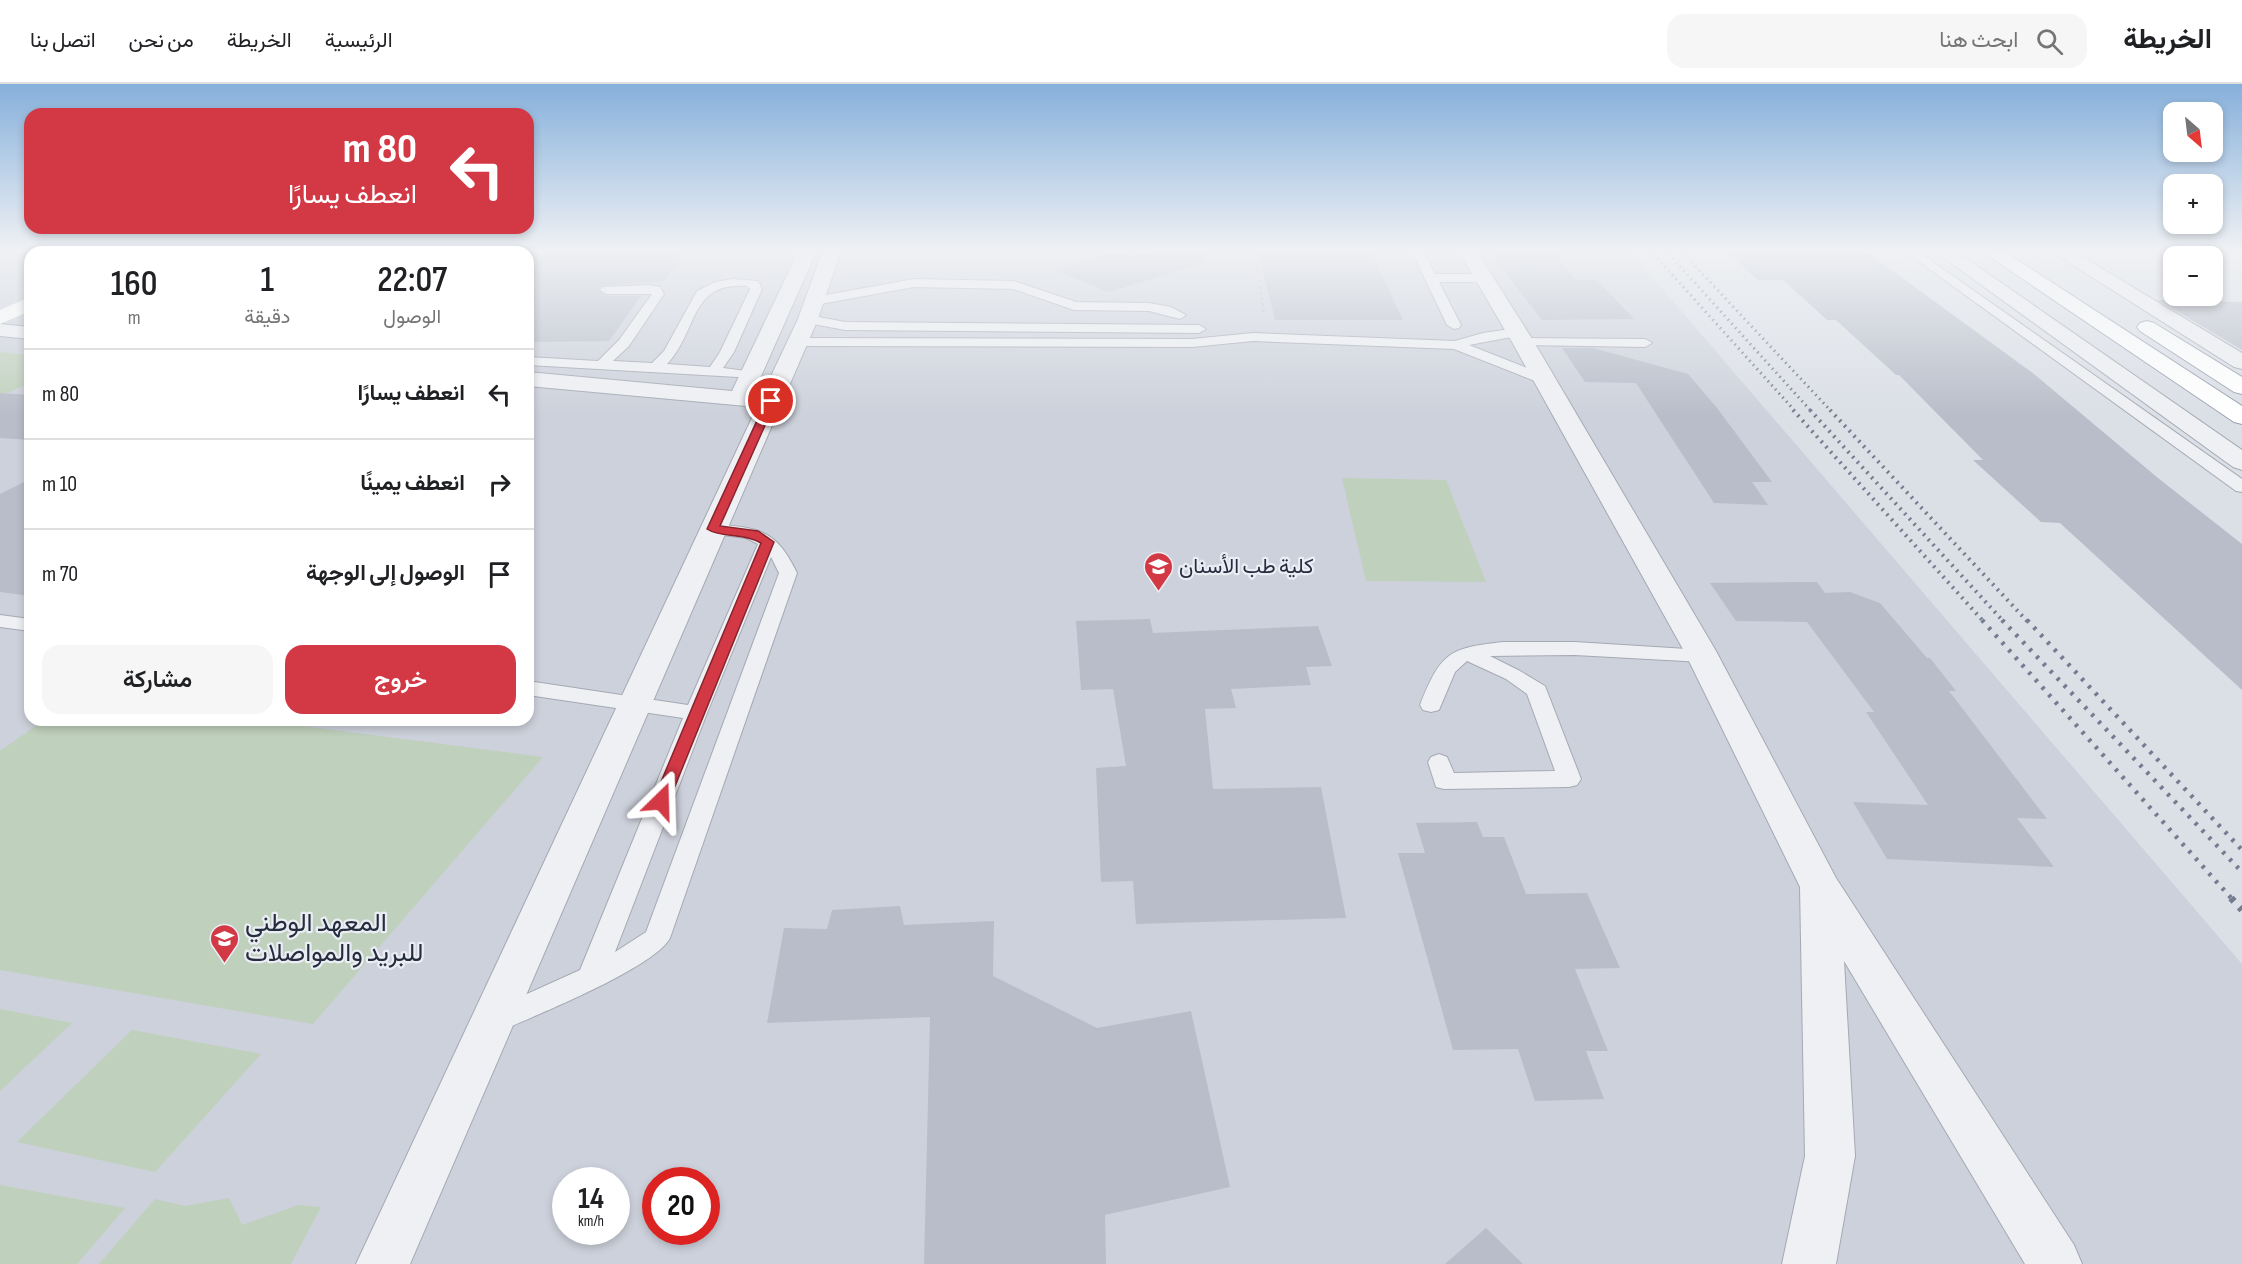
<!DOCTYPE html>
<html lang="ar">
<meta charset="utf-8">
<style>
body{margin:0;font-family:"Sofia Sans Condensed",Vazirmatn,sans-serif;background:#f6f6f6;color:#202124;direction:rtl;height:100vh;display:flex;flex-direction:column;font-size:22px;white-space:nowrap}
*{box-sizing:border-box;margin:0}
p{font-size:20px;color:#757577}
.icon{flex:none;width:33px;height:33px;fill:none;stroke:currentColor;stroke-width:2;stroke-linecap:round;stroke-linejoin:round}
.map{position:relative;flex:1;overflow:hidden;direction:ltr}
.sheet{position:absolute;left:24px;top:162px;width:510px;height:480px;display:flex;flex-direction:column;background:#fff;border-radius:18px;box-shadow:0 3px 9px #0003;direction:rtl}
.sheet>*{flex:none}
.hud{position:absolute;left:24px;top:24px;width:510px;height:126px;border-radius:18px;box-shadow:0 3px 9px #0003;direction:rtl;background:#d33845;color:#fff;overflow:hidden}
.needle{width:39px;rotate:152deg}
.buttons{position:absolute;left:2163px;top:18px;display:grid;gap:12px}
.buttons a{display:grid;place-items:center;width:60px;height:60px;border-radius:12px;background:#fff;box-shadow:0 3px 9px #0003;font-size:30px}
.speed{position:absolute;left:552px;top:1083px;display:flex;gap:12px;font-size:30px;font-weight:700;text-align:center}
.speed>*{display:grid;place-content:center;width:78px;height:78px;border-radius:50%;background:#fff;box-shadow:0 3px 9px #0003;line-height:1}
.speed small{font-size:15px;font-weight:400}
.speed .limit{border:9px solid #d22;background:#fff;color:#111}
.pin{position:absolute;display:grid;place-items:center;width:51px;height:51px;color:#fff;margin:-26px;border:3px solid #fff;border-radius:50%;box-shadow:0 2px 6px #0007}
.me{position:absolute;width:66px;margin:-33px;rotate:22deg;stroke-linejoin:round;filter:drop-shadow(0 0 4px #0008)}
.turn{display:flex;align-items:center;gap:21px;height:126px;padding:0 18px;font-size:27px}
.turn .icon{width:78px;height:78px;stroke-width:2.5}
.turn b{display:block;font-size:42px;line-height:51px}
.eta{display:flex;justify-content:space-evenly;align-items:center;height:102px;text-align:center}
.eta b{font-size:36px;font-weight:600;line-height:42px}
.primary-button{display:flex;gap:12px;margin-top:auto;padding:12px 18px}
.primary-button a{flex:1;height:69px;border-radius:18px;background:#d33845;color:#fff;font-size:24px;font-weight:600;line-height:69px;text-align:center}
.primary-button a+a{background:#f6f6f6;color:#202124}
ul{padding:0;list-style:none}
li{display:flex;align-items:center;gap:18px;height:90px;padding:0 18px;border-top:2px solid #e0e0e0}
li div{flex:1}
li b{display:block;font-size:22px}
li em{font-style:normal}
header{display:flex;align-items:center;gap:36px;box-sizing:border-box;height:84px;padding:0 30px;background:#fff;border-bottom:2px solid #e0e0e0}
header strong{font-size:28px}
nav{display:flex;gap:33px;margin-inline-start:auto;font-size:21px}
.search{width:420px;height:54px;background:#f6f6f6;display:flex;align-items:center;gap:15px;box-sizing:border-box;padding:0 21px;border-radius:18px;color:#757577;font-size:22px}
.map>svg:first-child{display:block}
.built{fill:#cdd1db;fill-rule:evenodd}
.green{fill:#bfd0bc}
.building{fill:#b8bdc9}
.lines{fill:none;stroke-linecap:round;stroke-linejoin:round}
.lane-casing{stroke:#a4a9b3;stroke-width:2}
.street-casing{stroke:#a4a9b3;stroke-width:2}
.primary-casing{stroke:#9aa2b2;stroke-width:2}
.path{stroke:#babdc4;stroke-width:2;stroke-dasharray:3 3;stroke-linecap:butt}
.lane{fill:#eef0f4;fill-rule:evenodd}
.street{fill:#eef0f4;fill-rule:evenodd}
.secondary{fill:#fff;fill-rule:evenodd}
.primary{fill:#fff;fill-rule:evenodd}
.rail-far3{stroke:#747d90;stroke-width:3;stroke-dasharray:1.5 4;stroke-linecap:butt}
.rail-far2{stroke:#747d90;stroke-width:4;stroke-dasharray:2 5;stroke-linecap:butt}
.rail-far1{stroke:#747d90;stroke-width:4.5;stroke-dasharray:3 7;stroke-linecap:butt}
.rail{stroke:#747d90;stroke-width:7;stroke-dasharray:4.5 8;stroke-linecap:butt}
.route{fill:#d33845;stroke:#89242d;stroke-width:1.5}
.labels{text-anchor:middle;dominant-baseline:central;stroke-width:4.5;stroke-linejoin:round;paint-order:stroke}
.poi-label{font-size:21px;fill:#252c3d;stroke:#eaeef4;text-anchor:start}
.near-poi-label{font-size:26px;fill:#252c3d;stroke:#eaeef4;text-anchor:start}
</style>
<header>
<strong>الخريطة</strong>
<div class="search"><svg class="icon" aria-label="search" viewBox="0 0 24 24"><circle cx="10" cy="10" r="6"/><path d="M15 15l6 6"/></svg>ابحث هنا</div>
<nav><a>الرئيسية</a><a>الخريطة</a><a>من نحن</a><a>اتصل بنا</a></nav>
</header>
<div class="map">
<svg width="2242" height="1180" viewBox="0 0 2242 1180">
<rect width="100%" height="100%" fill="#dbdfe6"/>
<path class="built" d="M 0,166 L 1629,166 L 2242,880 L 2242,1180 L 0,1180 ZM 30,168 L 528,168 L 528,636 L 30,636 ZM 566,1096 L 616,1096 L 616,1148 L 566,1148 ZM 656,1096 L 706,1096 L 706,1148 L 656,1148 Z"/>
<g class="green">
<path d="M 0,268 L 30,271 L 30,299 L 0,312 Z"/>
<path d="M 1342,394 L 1446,396 L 1486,498 L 1366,497 Z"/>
<path d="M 44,636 L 256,636 L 543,673 L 313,940 L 0,886 L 0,667 Z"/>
<path d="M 0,925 L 72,939 L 0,1007 Z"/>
<path d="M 132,946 L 261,970 L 155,1088 L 17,1058 Z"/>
<path d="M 0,1101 L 125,1124 L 77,1180 L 0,1180 Z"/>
<path d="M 229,1114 L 242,1141 L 298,1121 L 321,1123 L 291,1180 L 99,1180 L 155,1115 L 185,1122 Z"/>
</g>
<g class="building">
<path d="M 528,166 L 686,166 L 665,197 L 600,202 L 598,206 L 606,212 L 641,212 L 609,257 L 528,258 Z"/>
<path d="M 1157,166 L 1204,166 L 1207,178 L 1109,208 L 1054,186 L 1119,167 L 1132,173 Z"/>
<path d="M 1258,166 L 1370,166 L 1403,236 L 1275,236 Z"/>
<path d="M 1488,166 L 1553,167 L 1576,196 L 1597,196 L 1634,235 L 1542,236 Z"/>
<path d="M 1725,166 L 1864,166 L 2034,290 L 2158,394 L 2242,460 L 2242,606 L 2060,439 L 2041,438 L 1973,376 L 1983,376 L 1899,291 L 1896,291 L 1836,236 L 1827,236 L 1783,196 L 1758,196 Z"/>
<path d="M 2158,216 L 2242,218 L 2242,266 Z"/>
<path d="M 1562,264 L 1593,264 L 1688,290 L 1717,324 L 1772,398 L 1752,398 L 1768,421 L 1714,419 L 1636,299 L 1585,298 Z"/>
<path d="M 0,309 L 30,311 L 30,356 L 0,354 Z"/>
<path d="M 30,395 L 30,512 L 0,508 L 0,410 Z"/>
<path d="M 1817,498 L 1825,509 L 1850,508 L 1880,519 L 1927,574 L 1930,574 L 1956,607 L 1949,607 L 2047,735 L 2017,734 L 2054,783 L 1887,775 L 1853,718 L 1928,721 L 1866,628 L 1874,628 L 1807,538 L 1736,537 L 1710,499 Z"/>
<path d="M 1150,535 L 1153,549 L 1318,542 L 1332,582 L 1306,583 L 1311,601 L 1231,605 L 1236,624 L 1205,625 L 1213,705 L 1321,703 L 1346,834 L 1136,840 L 1133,797 L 1101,798 L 1096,684 L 1126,682 L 1113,605 L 1081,606 L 1076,537 Z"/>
<path d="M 1477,738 L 1483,753 L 1504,753 L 1526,810 L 1587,809 L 1620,884 L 1575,885 L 1608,967 L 1586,967 L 1604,1015 L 1535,1017 L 1518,965 L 1453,966 L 1398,769 L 1425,769 L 1416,739 Z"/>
<path d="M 900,822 L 904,841 L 994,837 L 993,892 L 1097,944 L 1191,927 L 1230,1103 L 1105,1131 L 1106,1180 L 924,1180 L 930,933 L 767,939 L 784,844 L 827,845 L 832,826 Z"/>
<path d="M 1486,1144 L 1523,1180 L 1445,1180 Z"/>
</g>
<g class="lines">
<defs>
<g id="lane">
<path d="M 0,166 L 6,166 L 0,170 Z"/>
<path d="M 281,166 L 294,166 L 280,168 Z"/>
<path d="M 332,166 L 344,166 L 331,168 Z"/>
<path d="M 1411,166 L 1423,166 L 1435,190 L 1484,190 L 1490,194 L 1484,198 L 1439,198 L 1461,241 L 1459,244 L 1454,245 L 1447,241 Z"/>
<path d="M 1903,166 L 1916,166 L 2242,395 L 2242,408 L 2236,407 Z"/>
<path d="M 733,195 L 758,197 L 762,205 L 734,268 L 723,284 L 755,288 L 757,291 L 755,294 L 528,281 L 528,273 L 598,277 L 619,256 L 652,210 L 606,210 L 600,206 L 602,203 L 650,201 L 660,203 L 664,210 L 629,262 L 613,277 L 652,279 L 664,267 L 697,207 L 715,198 ZM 747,202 L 750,205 L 720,268 L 710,283 L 667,280 C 698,248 689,197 747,202 Z"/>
<path d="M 914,195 L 1014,197 L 1076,218 L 1149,219 L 1171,223 L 1186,231 L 1180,235 L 1149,227 L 1074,226 L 1013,205 L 914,203 L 815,221 L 809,217 L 815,213 Z"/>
<path d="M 808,231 L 845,238 L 1199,241 L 1206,245 L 1199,249 L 845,246 L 803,238 L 802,235 L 803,232 Z"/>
<path d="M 1517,244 L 1522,245 L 1524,248 L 1522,251 L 1469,261 L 1550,293 L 1552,296 L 1550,299 L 1540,299 L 1454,265 L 1253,257 L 1192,263 L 796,262 L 789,258 L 796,254 L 1192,255 L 1253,249 L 1455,257 L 1483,249 Z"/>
<path d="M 1523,254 L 1645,255 L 1652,259 L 1645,263 L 1518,261 L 1516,258 Z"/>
<path d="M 713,440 C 759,444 776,445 797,489 L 670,854 C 655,883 539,930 505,945 L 495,949 L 485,945 L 481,937 L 485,929 L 580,886 L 683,634 L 528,611 L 528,597 L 688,621 L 758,460 L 746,454 L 707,449 L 704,445 L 707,441 ZM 771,473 L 779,489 L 646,848 L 615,868 L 707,629 Z"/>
<path d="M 0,531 L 30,535 L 30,547 L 0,543 Z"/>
<path d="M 1503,558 L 1575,558 L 1703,566 L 1710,568 L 1713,572 L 1710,576 L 1703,578 L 1575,571 L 1490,572 L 1520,587 L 1545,602 L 1581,695 L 1577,701 L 1569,703 L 1444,705 L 1436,703 L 1428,678 L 1431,673 L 1439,670 L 1447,673 L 1454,689 L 1555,687 L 1527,610 L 1506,595 L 1467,577 L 1455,588 L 1439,626 L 1431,628 L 1423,626 L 1420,621 C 1441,569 1448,564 1503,558 Z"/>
</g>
<g id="street">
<path d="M 799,166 L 817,166 L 754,308 L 763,309 L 798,235 L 823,166 L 841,166 L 818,235 L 410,1180 L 356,1180 L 757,323 L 528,302 L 528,288 L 732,307 Z"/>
<path d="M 1458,166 L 1476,166 L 1534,258 L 1716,567 L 1836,794 L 2074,1161 L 2082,1180 L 2025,1180 L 1844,877 L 1855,1072 L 1836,1180 L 1782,1180 L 1805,1072 L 1800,803 L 1684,567 L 1512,258 Z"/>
<path d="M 1933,166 L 1954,166 L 2242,366 L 2242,386 L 2233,383 Z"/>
<path d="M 2049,166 L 2071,166 L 2242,269 L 2242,285 L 2234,283 Z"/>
<path d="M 0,240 L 30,243 L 30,255 L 0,252 Z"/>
</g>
<g id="primary">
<path d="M 1980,166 L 2002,166 L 2242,322 L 2242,340 L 2234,338 Z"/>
<path d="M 2147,237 L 2154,239 L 2242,293 L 2242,310 L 2234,308 L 2140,247 L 2137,243 L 2140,239 Z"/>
</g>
</defs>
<use href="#lane" class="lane-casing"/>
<use href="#street" class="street-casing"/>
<use href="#primary" class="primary-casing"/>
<path class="path" d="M 1255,166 L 1264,231"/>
<use href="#lane" class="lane"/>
<use href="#street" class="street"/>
<g class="secondary">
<path d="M 119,166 L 142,166 L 118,168 Z"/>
<path d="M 30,213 L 30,227 L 0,240 L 0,226 Z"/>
</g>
<use href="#primary" class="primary"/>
<g class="rail-far3">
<path d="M 1650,166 L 1795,327"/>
<path d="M 1665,166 L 1811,327"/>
<path d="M 1680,166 L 1831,327"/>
</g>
<g class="rail-far2">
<path d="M 1793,326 L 1984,538"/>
<path d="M 1810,326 L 2004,538"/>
<path d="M 1830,326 L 2028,538"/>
</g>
<g class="rail-far1">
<path d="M 1982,536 L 2232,815"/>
<path d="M 2002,536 L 2242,788"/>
<path d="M 2027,536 L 2242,766"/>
</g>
<path class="rail" d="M 2231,814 L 2242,826"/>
</g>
<linearGradient id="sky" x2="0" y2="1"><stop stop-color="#86b0db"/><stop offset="0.5" stop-color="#eff1f4"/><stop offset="1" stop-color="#eff1f4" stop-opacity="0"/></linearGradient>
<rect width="2242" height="332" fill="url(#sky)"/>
<path class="route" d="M 771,314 L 776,317 L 720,442 L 758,447 L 774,458 L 669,717 L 666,721 L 655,721 L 653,717 L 761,459 C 745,449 720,454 707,445 L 766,317 Z"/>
<defs>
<symbol id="university-pin" viewBox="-11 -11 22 30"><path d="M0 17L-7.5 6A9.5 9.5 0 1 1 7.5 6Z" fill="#d33845" stroke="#eaeef4"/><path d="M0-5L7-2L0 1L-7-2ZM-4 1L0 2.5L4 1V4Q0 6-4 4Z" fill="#fff"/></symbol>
</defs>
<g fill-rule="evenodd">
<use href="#university-pin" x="1142" y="466" width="33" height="45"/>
<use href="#university-pin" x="208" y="838" width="33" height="45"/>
</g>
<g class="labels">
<g class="poi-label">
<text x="1179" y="482">كلية طب الأسنان</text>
</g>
<g class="near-poi-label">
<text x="245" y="839">المعهد الوطني<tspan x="245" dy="30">للبريد والمواصلات</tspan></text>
</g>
</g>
</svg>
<div class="buttons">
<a><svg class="needle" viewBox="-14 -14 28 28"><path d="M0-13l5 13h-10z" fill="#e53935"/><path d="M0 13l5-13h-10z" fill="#757577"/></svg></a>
<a>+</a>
<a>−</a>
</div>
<div class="speed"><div>14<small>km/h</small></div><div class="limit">20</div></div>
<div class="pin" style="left:771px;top:317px;background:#d93025"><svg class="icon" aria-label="arrive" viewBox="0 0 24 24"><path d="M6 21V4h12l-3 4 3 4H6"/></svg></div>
<svg class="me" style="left:661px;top:717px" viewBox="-20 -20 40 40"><path d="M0-17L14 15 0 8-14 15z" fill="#d33845" stroke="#fff" stroke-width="4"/></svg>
<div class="hud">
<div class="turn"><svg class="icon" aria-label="left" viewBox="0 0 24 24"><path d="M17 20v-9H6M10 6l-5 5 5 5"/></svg><div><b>80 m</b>انعطف يسارًا</div></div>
</div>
<section class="sheet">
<div class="eta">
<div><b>22:07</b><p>الوصول</p></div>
<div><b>1</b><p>دقيقة</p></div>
<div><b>160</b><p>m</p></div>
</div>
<ul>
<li><svg class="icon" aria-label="left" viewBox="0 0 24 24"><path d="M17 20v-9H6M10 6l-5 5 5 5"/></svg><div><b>انعطف يسارًا</b></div><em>80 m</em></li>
<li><svg class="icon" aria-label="right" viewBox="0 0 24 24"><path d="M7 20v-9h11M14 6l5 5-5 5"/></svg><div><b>انعطف يمينًا</b></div><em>10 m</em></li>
<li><svg class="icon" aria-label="arrive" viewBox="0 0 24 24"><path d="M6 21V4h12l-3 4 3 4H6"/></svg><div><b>الوصول إلى الوجهة</b></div><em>70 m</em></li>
</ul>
<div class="primary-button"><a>خروج</a><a>مشاركة</a></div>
</section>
</div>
